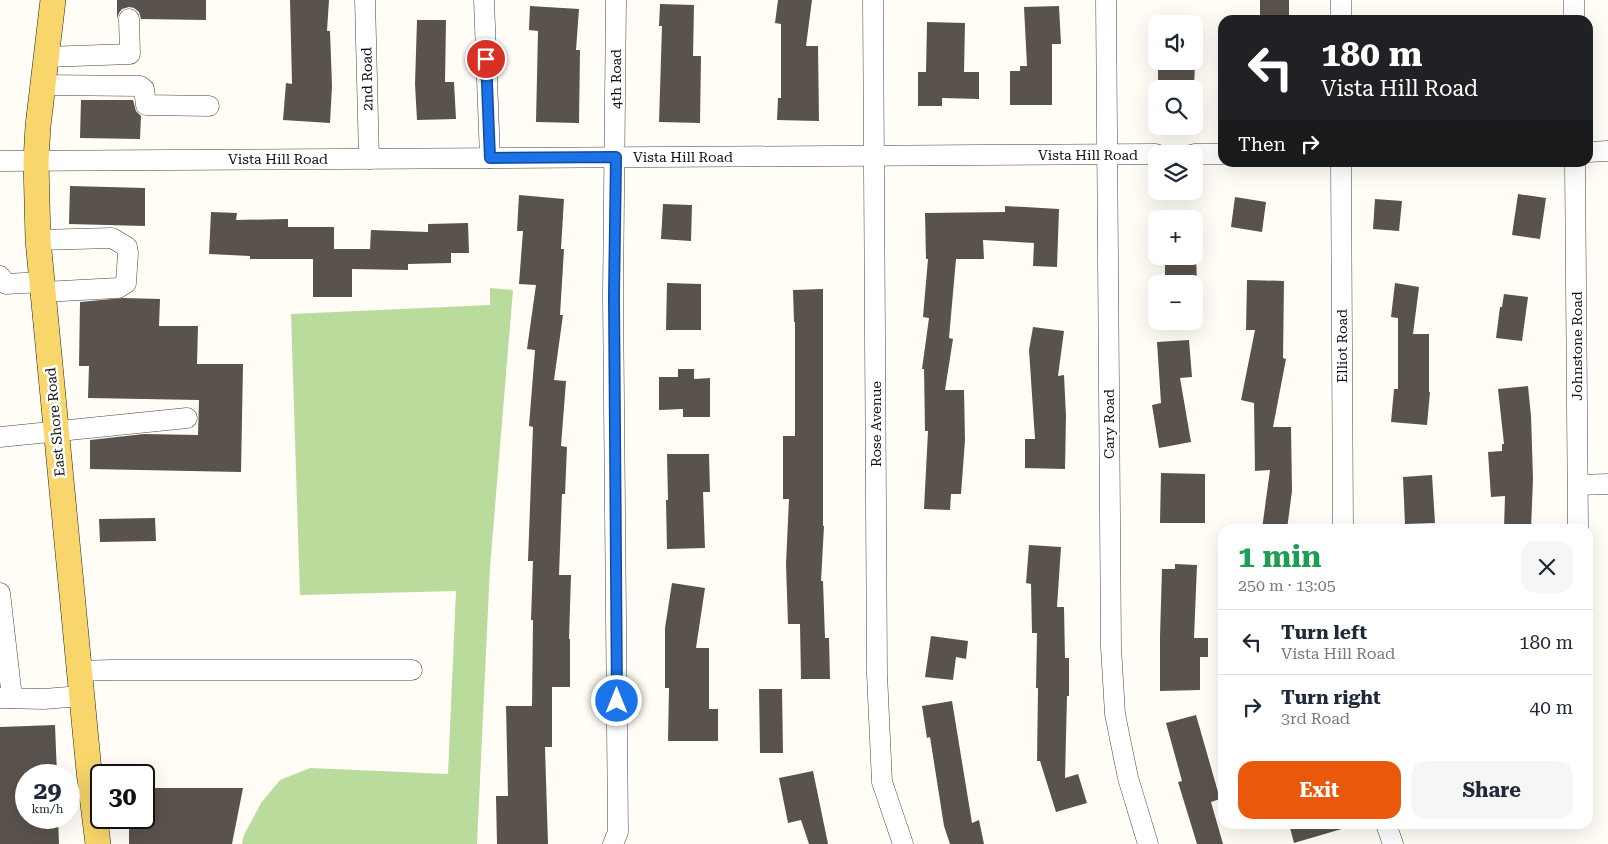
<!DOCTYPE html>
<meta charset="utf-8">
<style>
body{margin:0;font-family:"Roboto Serif",serif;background:#f6f6f7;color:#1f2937;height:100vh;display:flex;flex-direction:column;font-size:19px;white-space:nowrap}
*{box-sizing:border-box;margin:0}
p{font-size:16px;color:#747a83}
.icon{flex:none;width:28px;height:28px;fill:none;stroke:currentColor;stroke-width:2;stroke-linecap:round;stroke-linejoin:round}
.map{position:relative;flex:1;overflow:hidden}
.sheet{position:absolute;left:1218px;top:524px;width:375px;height:305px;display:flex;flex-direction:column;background:#fff;border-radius:15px;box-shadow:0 5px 20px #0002}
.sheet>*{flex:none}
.hud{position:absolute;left:1218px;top:15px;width:375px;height:152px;border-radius:15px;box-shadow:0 5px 20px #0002;background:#202124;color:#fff;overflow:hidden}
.tools{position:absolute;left:1148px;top:15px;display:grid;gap:10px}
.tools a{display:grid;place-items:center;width:55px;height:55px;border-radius:10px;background:#fff;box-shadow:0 5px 20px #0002;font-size:25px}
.speed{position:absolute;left:15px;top:764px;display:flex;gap:10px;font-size:25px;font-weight:700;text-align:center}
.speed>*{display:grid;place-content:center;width:65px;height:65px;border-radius:50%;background:#fff;box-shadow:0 5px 20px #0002;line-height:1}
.speed small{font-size:12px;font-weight:400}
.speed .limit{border:2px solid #111;border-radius:8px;background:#fff;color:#111}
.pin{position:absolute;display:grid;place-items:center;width:42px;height:42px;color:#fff;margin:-21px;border:2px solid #fff;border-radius:50%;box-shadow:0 1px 5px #0007}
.me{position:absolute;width:55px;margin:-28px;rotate:0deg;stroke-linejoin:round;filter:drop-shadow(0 0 4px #0008)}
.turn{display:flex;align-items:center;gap:18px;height:105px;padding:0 20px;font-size:22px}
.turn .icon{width:65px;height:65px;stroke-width:2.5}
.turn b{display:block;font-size:35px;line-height:42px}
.then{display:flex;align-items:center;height:48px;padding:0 20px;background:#0003;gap:10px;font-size:19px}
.round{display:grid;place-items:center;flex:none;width:52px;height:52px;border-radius:15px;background:#f6f6f7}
.overview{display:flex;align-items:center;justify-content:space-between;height:85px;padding:0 20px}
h1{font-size:30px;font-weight:700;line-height:38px;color:#1e9e55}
.primary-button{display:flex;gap:10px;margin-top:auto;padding:10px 20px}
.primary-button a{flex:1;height:58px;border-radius:15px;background:#ea580c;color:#fff;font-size:20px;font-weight:700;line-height:58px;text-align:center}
.primary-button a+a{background:#f6f6f7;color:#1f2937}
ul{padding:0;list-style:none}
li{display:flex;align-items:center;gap:15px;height:65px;padding:0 20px;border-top:1px solid #e0e1e3}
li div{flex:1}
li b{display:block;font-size:19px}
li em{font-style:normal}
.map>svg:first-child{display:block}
.forest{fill:#b9dc9c}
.building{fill:#5a524d}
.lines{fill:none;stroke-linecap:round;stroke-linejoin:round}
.minor-casing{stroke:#444;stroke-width:21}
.major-casing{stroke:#222;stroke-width:26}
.minor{stroke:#fff;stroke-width:20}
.major{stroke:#f9d66b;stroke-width:25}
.route-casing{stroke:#114b97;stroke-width:12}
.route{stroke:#1a73e8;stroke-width:9}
.labels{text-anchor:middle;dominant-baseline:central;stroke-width:5;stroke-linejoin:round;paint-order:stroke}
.street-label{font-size:14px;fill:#111;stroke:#fff}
</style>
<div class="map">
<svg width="1608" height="844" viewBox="0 0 1608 844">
<rect width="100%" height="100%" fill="#fffdf5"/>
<path class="forest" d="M 490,288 L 513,290 L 490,567 L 477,844 L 242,844 L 244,835 L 261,803 L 280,780 L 310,768 L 448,774 L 456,591 L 300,595 L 291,314 L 490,305 Z"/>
<g class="building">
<path d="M 117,0 L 206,0 L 206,20 L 141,19 L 139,12 L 134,8 L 129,7 L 122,9 L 119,13 L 117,19 Z"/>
<path d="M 290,0 L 329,0 L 327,31 L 330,31 L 332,86 L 330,123 L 283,120 L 286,83 L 292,84 Z"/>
<path d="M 778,0 L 812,0 L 806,46 L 818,46 L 819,121 L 777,120 L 778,98 L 781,98 L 781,24 L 775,23 Z"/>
<rect x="1260" y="0" width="29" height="20"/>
<path d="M 660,4 L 694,5 L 693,56 L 701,56 L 700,123 L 659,122 L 662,26 L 659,26 Z"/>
<path d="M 530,6 L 579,9 L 576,50 L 580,50 L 579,123 L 536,122 L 538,31 L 529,30 Z"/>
<path d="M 1059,6 L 1061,44 L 1052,44 L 1052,105 L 1010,105 L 1010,71 L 1020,71 L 1020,66 L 1027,66 L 1024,7 Z"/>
<path d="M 417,20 L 446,20 L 445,82 L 454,82 L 456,119 L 417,120 L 415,84 Z"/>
<path d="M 927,22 L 965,23 L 964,72 L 979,72 L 979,99 L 942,98 L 942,106 L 918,106 L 918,72 L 926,72 Z"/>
<path d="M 1158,61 L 1195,61 L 1194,89 L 1158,89 Z"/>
<path d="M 81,100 L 133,100 L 136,111 L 141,116 L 140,139 L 80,138 Z"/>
<path d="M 70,186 L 145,188 L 145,226 L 69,224 Z"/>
<path d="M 1518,194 L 1546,198 L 1540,239 L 1512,235 Z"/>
<path d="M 519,195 L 564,199 L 561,249 L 564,249 L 560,315 L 563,315 L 554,380 L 566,381 L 561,446 L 567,447 L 565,494 L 562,494 L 559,575 L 571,575 L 569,639 L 570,639 L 570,687 L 552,687 L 552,747 L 545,747 L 548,844 L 497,844 L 496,796 L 508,796 L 506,706 L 532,706 L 533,620 L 531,620 L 533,561 L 528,561 L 533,427 L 529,426 L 535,350 L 527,349 L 536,285 L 519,284 L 523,231 L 517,231 Z"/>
<path d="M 1235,197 L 1266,202 L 1262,232 L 1231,227 Z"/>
<path d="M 1375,199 L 1402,201 L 1399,231 L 1373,229 Z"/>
<path d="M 663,204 L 692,205 L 691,241 L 661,239 Z"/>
<path d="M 1005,206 L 1059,209 L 1057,267 L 1033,266 L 1034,243 L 983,240 L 984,259 L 956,259 L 949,338 L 953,339 L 945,390 L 964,390 L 965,440 L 961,494 L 951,494 L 950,510 L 924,509 L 928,431 L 925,431 L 924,369 L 922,369 L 929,318 L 923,317 L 928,259 L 926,259 L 925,213 L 1005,212 Z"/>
<path d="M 211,212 L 237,213 L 236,220 L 288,219 L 288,227 L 334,227 L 334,249 L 370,249 L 371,230 L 428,232 L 428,224 L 468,223 L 469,253 L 451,253 L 451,263 L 408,264 L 408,270 L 352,269 L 352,297 L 313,297 L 313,259 L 250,259 L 250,256 L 209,254 Z"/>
<path d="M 1165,256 L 1196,256 L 1197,284 L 1165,284 Z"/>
<path d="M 1247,280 L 1284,281 L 1283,358 L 1286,359 L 1273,427 L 1291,427 L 1292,491 L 1287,529 L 1262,529 L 1270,470 L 1255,471 L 1254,403 L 1241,400 L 1255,330 L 1246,330 Z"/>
<path d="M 667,283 L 701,284 L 701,330 L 666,330 Z"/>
<path d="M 1395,283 L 1419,287 L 1413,334 L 1429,334 L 1429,392 L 1430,392 L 1427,425 L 1391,422 L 1394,389 L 1398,389 L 1398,318 L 1391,317 Z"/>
<path d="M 823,289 L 823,526 L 824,526 L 821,581 L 823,581 L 825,638 L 829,638 L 830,679 L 801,679 L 800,624 L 788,624 L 786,564 L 789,499 L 783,499 L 783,436 L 795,436 L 795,322 L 794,322 L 793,290 Z"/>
<path d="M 1504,294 L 1528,297 L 1522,341 L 1496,338 L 1500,307 L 1502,307 Z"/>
<path d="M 123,298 L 160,299 L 159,326 L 198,326 L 197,364 L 243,364 L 241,472 L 90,469 L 90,440 L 144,434 L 198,435 L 199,400 L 88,398 L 89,366 L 79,366 L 80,302 Z"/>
<path d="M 1033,327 L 1064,331 L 1058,376 L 1064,375 L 1066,416 L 1065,469 L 1025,468 L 1025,439 L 1035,439 L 1029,350 Z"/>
<path d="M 1189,340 L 1192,377 L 1180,378 L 1191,442 L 1159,448 L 1152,405 L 1161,403 L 1157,342 Z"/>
<path d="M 678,369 L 694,369 L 694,379 L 710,378 L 710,417 L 683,417 L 683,409 L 659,410 L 659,377 L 678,377 Z"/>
<path d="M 1528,386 L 1531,416 L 1533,479 L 1531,529 L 1504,529 L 1505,496 L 1491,497 L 1488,452 L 1502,451 L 1502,444 L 1504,444 L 1498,389 Z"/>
<path d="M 667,454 L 709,454 L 710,492 L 703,492 L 705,548 L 667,549 L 666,500 L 668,500 Z"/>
<path d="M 1161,473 L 1205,474 L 1205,523 L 1160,523 Z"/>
<path d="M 1432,475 L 1435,523 L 1405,524 L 1403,477 Z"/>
<path d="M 155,518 L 156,541 L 100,542 L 99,519 Z"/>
<path d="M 1029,545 L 1061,547 L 1057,607 L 1064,607 L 1065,658 L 1069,658 L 1069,696 L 1067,696 L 1065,778 L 1078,774 L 1087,803 L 1056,812 L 1040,761 L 1037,761 L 1038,688 L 1036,688 L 1037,633 L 1032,633 L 1031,584 L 1026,583 Z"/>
<path d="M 1175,564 L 1197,565 L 1194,638 L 1208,638 L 1208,657 L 1200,657 L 1200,690 L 1160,691 L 1160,636 L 1162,569 L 1175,569 Z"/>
<path d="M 672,583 L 705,588 L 696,648 L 709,648 L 709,709 L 718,709 L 718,741 L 668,741 L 669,688 L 665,688 L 665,628 Z"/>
<path d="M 931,636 L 968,641 L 966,659 L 956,657 L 953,680 L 925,677 Z"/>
<path d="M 759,689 L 782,689 L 783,753 L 760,753 Z"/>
<path d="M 952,701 L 972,823 L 979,820 L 984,844 L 950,844 L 944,826 L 930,737 L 927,738 L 922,706 Z"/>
<path d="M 1196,715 L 1220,799 L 1211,802 L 1223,844 L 1197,844 L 1178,782 L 1182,781 L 1166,723 Z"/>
<path d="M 55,725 L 57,775 L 26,775 L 26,818 L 58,818 L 59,844 L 0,844 L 0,727 Z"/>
<path d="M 813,771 L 828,844 L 809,844 L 801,820 L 788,823 L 779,778 Z"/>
<path d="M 144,788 L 243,788 L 232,844 L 129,844 L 129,818 L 144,818 Z"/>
<path d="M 1289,824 L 1345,824 L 1345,828 L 1294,843 Z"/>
</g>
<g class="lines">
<defs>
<g id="minor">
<path d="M 365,0 L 369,159"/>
<path d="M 484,0 L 490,158"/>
<path d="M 873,0 L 877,674 L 882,782 L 903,844"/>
<path d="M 1106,0 L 1111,647 L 1115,714 L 1128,778 L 1148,844"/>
<path d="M 1574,0 L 1574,20"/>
<path d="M 1341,20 L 1341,0"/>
<path d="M 46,57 L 130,54 L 129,19"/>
<path d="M 43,85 L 140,86 L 144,89 L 146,105 L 209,106"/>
<path d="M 1588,152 L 1608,151"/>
<path d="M 1194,154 L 1222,154"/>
<path d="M 0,161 L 1156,154"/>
<path d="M 1341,162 L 1343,529"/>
<path d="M 1575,162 L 1578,529"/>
<path d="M 38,240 L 112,238 L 127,247 L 128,253 L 126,283 L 118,288 L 43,292"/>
<path d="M 0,276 L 6,284 L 42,282"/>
<path d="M 0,437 L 187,418"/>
<path d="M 1578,485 L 1608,484"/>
<path d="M 0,593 L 12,698"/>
<path d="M 79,671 L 111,670 L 412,670"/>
<path d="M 0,698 L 44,699 L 81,696"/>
<path d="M 1386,824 L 1393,844"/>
<path d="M 613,844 L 618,832 L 613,296 L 616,0"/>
</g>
<path id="major" d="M 53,0 L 38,126 L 36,161 L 38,240 L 89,771 L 98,844"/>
</defs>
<use href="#minor" class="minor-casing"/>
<use href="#major" class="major-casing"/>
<use href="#minor" class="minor"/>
<use href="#major" class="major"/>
</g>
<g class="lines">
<defs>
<path id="route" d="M 486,59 L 490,158 L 616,157 L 614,296 L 617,701"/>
</defs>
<use href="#route" class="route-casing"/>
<use href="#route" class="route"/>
</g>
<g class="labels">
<g class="street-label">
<text transform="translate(367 79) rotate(-91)">2nd Road</text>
<text transform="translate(616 79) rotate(-90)">4th Road</text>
<text x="1088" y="155">Vista Hill Road</text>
<text x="683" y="157">Vista Hill Road</text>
<text x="278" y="159">Vista Hill Road</text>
<text transform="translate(1342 346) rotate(-90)">Elliot Road</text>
<text transform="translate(1577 346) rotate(-90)">Johnstone Road</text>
<text transform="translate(55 422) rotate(-95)">East Shore Road</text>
<text transform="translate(876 424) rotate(-90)">Rose Avenue</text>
<text transform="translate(1109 424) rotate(-90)">Cary Road</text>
</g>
</g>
</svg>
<div class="tools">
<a><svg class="icon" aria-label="sound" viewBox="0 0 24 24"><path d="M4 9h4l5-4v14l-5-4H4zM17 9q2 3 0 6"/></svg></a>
<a><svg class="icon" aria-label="search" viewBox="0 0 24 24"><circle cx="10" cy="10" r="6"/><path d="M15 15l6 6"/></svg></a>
<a><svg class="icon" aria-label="layers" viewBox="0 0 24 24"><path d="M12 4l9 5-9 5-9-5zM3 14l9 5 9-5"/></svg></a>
<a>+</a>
<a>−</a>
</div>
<div class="speed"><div>29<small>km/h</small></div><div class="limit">30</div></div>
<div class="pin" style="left:486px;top:59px;background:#d93025"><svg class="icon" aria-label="arrive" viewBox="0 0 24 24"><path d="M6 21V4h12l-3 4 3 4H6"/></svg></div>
<svg class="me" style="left:617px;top:701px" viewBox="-20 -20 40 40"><circle r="17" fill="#1a73e8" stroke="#fff" stroke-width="3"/><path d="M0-11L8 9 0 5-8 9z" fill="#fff"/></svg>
<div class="hud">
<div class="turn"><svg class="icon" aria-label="left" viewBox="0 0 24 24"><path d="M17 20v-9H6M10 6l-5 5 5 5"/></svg><div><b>180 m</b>Vista Hill Road</div></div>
<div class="then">Then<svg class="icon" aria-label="right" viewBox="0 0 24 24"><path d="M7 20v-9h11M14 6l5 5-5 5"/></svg></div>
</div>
<section class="sheet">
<div class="overview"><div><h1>1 min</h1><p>250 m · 13:05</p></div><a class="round"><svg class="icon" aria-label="close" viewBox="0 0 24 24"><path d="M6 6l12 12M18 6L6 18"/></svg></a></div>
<ul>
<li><svg class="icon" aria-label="left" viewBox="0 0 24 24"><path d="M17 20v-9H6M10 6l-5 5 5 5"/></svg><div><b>Turn left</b><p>Vista Hill Road</p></div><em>180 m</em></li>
<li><svg class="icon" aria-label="right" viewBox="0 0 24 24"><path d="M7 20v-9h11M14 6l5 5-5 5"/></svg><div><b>Turn right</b><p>3rd Road</p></div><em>40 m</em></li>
</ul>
<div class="primary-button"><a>Exit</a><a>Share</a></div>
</section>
</div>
